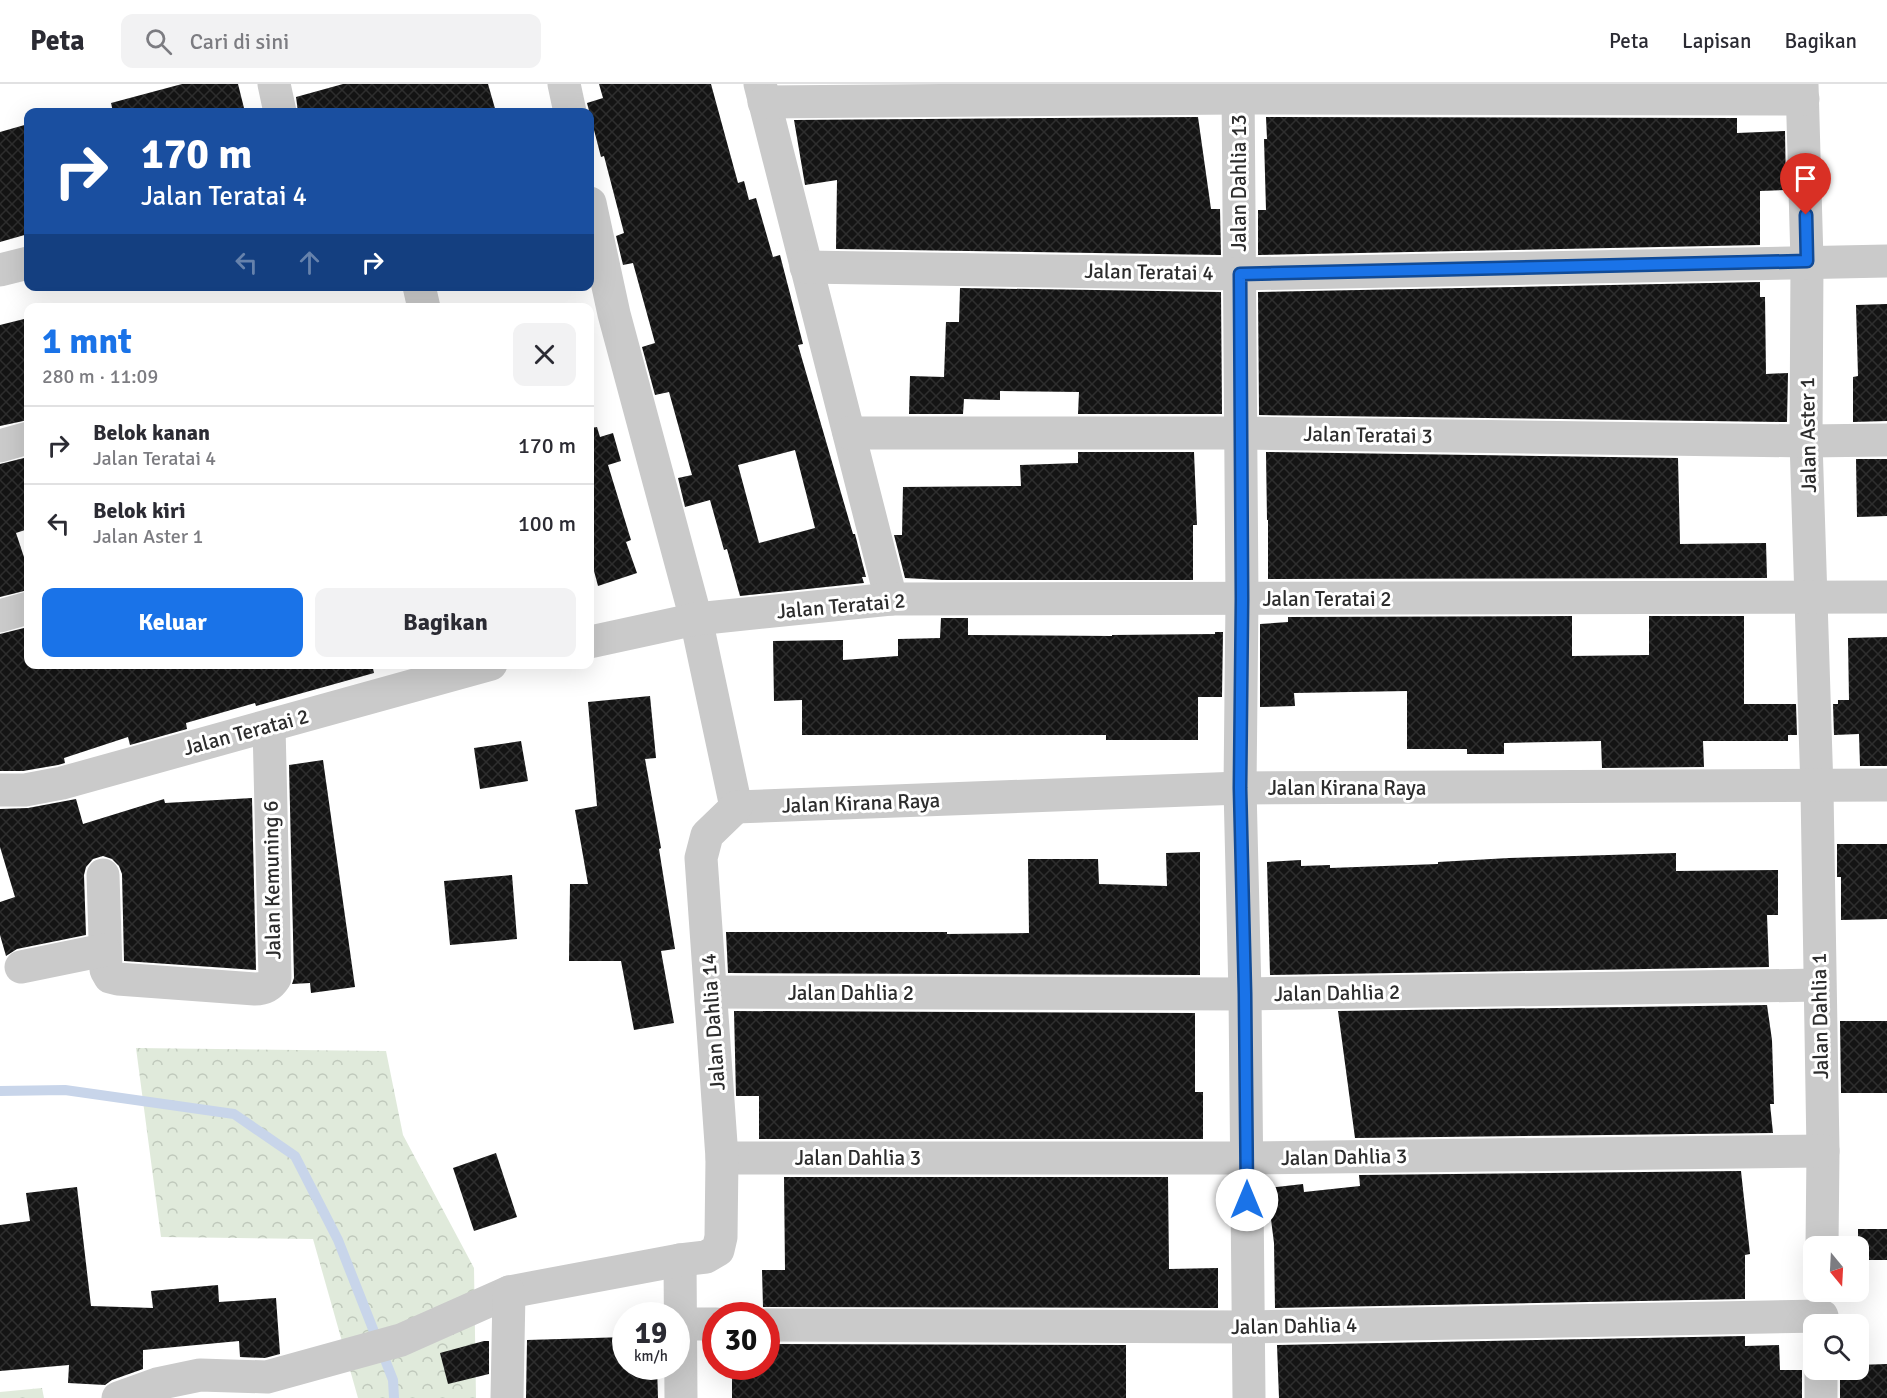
<!DOCTYPE html>
<html lang="id">
<meta charset="utf-8">
<style>
body{margin:0;font-family:Signika,sans-serif;background:#f2f2f3;color:#2b2b33;height:100vh;display:flex;flex-direction:column;font-size:22px;white-space:nowrap}
*{box-sizing:border-box;margin:0}
p{font-size:20px;color:#7c7c81}
.icon{flex:none;width:33px;height:33px;fill:none;stroke:currentColor;stroke-width:2;stroke-linecap:round;stroke-linejoin:round}
.map{position:relative;flex:1;overflow:hidden}
.drawer{position:absolute;left:24px;top:219px;width:570px;height:366px;display:flex;flex-direction:column;background:#fff;border-radius:12px;box-shadow:0 6px 24px #0002}
.drawer>*{flex:none}
.hud{position:absolute;left:24px;top:24px;width:570px;height:183px;border-radius:12px;box-shadow:0 6px 24px #0002;background:#1a4fa0;color:#fff;overflow:hidden}
.needle{width:39px;rotate:162deg}
.fabs{position:absolute;left:1803px;top:1152px;display:grid;gap:12px}
.fabs a{display:grid;place-items:center;width:66px;height:66px;border-radius:12px;background:#fff;box-shadow:0 6px 24px #0002;font-size:30px}
.speed{position:absolute;left:612px;top:1218px;display:flex;gap:12px;font-size:30px;font-weight:700;text-align:center}
.speed>*{display:grid;place-content:center;width:78px;height:78px;border-radius:50%;background:#fff;box-shadow:0 6px 24px #0002;line-height:1}
.speed small{font-size:15px;font-weight:400}
.speed .limit{border:9px solid #d22;background:#fff;color:#111}
.pin{position:absolute;display:grid;place-items:center;width:51px;height:51px;color:#fff;margin:-62px -26px;border-radius:50% 50% 50% 0;rotate:-45deg;box-shadow:0 0 6px #0007}
.pin .icon{rotate:45deg}
.me{position:absolute;width:66px;margin:-33px;rotate:0deg;stroke-linejoin:round;filter:drop-shadow(0 0 4px #0008)}
.turn{display:flex;align-items:center;gap:21px;height:126px;padding:0 18px;font-size:27px}
.turn .icon{width:78px;height:78px;stroke-width:2.5}
.turn b{display:block;font-size:42px;line-height:51px}
.lanes{display:flex;align-items:center;height:57px;padding:0 18px;background:#0003;justify-content:center;gap:30px;direction:ltr}
.lanes .off{opacity:.35}
.round{display:grid;place-items:center;flex:none;width:63px;height:63px;border-radius:12px;background:#f2f2f3}
.head{display:flex;align-items:center;justify-content:space-between;height:102px;padding:0 18px}
h1{font-size:36px;font-weight:700;line-height:45px;color:#1a73e8}
.action{display:flex;gap:12px;margin-top:auto;padding:12px 18px}
.action a{flex:1;height:69px;border-radius:12px;background:#1a73e8;color:#fff;font-size:24px;font-weight:700;line-height:69px;text-align:center}
.action a+a{background:#f2f2f3;color:#2b2b33}
ul{padding:0;list-style:none}
li{display:flex;align-items:center;gap:18px;height:78px;padding:0 18px;border-top:2px solid #e1e1e2}
li div{flex:1}
li b{display:block;font-size:22px}
li em{font-style:normal}
header{display:flex;align-items:center;gap:36px;box-sizing:border-box;height:84px;padding:0 30px;background:#fff;border-bottom:2px solid #e1e1e2}
header strong{font-size:28px}
nav{display:flex;gap:33px;margin-inline-start:auto;font-size:21px}
.search{width:420px;height:54px;background:#f2f2f3;display:flex;align-items:center;gap:15px;box-sizing:border-box;padding:0 21px;border-radius:12px;color:#7c7c81;font-size:22px}
.map>svg:first-child{display:block}
.forest{fill:url(#forest-crowns)}
.lines{fill:none;stroke-linecap:round;stroke-linejoin:round}
.stream{stroke:#c8d5ea;stroke-width:10}
.building{fill:url(#building-cross-hatch);fill-rule:evenodd}
.minor{stroke:#cacaca;stroke-width:33}
.route-casing{stroke:#114b97;stroke-width:15}
.route{stroke:#1a73e8;stroke-width:10}
.labels{text-anchor:middle;dominant-baseline:central;stroke-width:6;stroke-linejoin:round;paint-order:stroke}
.street-label{font-size:21px;fill:#2d2d2d;stroke:#fff}
</style>
<header>
<strong>Peta</strong>
<div class="search"><svg class="icon" aria-label="search" viewBox="0 0 24 24"><circle cx="10" cy="10" r="6"/><path d="M15 15l6 6"/></svg>Cari di sini</div>
<nav><a>Peta</a><a>Lapisan</a><a>Bagikan</a></nav>
</header>
<div class="map">
<svg width="1887" height="1314" viewBox="0 0 1887 1314">
<defs>
<pattern id="forest-crowns" width="20" height="18" patternUnits="userSpaceOnUse" patternTransform="scale(1.5)"><rect width="20" height="18" fill="#e0eadb"/><path d="M2 6a3 3 0 1 1 6 0M12 15a3 3 0 1 1 6 0" fill="none" stroke="#c0c9bc"/></pattern>
<pattern id="building-cross-hatch" width="8" height="8" patternUnits="userSpaceOnUse" patternTransform="scale(1.5)"><rect width="8" height="8" fill="#141414"/><path d="M0 0l8 8M0 8l8-8" fill="none" stroke="#2e2e2e"/></pattern>
</defs>
<rect width="100%" height="100%" fill="#fff"/>
<g class="forest">
<path d="M 136,964 L 386,967 L 403,1051 L 474,1184 L 476,1314 L 358,1314 L 313,1155 L 161,1153 Z"/>
<path d="M 42,1304 L 44,1314 L 0,1314 L 0,1308 Z"/>
</g>
<g class="lines">
<path class="stream" d="M 0,1007 L 65,1006 L 234,1030 L 295,1072 L 338,1156 L 393,1296 L 394,1314"/>
</g>
<g class="building">
<path d="M 182,0 L 238,0 L 245,28 L 113,28 L 111,19 Z"/>
<path d="M 343,0 L 488,0 L 496,28 L 298,28 L 296,13 Z"/>
<path d="M 599,0 L 711,0 L 738,99 L 744,97 L 749,116 L 756,114 L 773,173 L 780,171 L 803,260 L 798,261 L 853,450 L 855,450 L 866,493 L 862,493 L 864,499 L 740,512 L 727,465 L 724,466 L 710,416 L 685,423 L 678,394 L 692,391 L 669,308 L 655,311 L 642,263 L 655,259 L 633,179 L 623,181 L 616,152 L 624,149 L 604,72 L 601,73 L 587,19 L 603,14 ZM 795,366 L 815,444 L 759,459 L 738,381 Z"/>
<path d="M 1198,33 L 1211,125 L 1220,125 L 1221,171 L 836,165 L 837,96 L 805,101 L 794,36 Z"/>
<path d="M 1266,33 L 1737,34 L 1737,49 L 1785,47 L 1786,106 L 1760,107 L 1760,161 L 1258,171 L 1258,126 L 1266,126 L 1264,55 L 1267,55 Z"/>
<path d="M 28,40 L 28,150 L 0,158 L 0,48 Z"/>
<path d="M 1760,198 L 1760,213 L 1765,213 L 1766,290 L 1788,289 L 1787,338 L 1259,331 L 1258,208 Z"/>
<path d="M 960,204 L 1221,208 L 1222,330 L 1078,330 L 1079,308 L 1000,307 L 1000,316 L 964,315 L 963,330 L 909,330 L 910,292 L 944,293 L 946,238 L 959,238 Z"/>
<path d="M 1887,220 L 1887,337 L 1853,338 L 1853,293 L 1858,292 L 1856,221 Z"/>
<path d="M 28,234 L 28,336 L 0,342 L 0,241 Z"/>
<path d="M 597,343 L 600,353 L 613,349 L 621,377 L 608,381 L 631,456 L 626,458 L 637,489 L 598,502 L 590,472 L 590,344 Z"/>
<path d="M 1078,368 L 1194,368 L 1197,441 L 1193,441 L 1193,496 L 942,496 L 905,494 L 894,451 L 902,451 L 903,403 L 1021,402 L 1020,381 L 1078,379 Z"/>
<path d="M 1266,368 L 1678,374 L 1680,460 L 1766,459 L 1767,494 L 1268,495 L 1268,436 L 1267,436 Z"/>
<path d="M 28,373 L 28,445 L 16,449 L 28,485 L 28,506 L 0,513 L 0,380 Z"/>
<path d="M 1856,375 L 1887,375 L 1887,432 L 1857,433 Z"/>
<path d="M 1572,532 L 1572,572 L 1649,571 L 1649,532 L 1744,532 L 1744,620 L 1796,620 L 1797,651 L 1788,651 L 1788,657 L 1703,657 L 1704,683 L 1602,684 L 1601,657 L 1504,659 L 1504,670 L 1467,670 L 1467,665 L 1407,665 L 1407,607 L 1294,609 L 1295,622 L 1260,623 L 1260,540 L 1288,538 L 1288,533 Z"/>
<path d="M 941,534 L 968,534 L 968,551 L 1112,552 L 1112,551 L 1215,550 L 1215,548 L 1223,548 L 1222,613 L 1198,613 L 1198,656 L 1106,656 L 1106,651 L 802,651 L 802,616 L 774,617 L 773,557 L 843,556 L 843,576 L 898,572 L 898,555 L 940,554 Z"/>
<path d="M 28,543 L 28,580 L 372,580 L 374,589 L 256,622 L 255,619 L 186,639 L 187,645 L 130,661 L 128,653 L 64,674 L 65,679 L 58,681 L 23,687 L 0,687 L 0,550 Z"/>
<path d="M 1887,553 L 1887,682 L 1860,682 L 1859,650 L 1834,651 L 1833,620 L 1838,620 L 1838,616 L 1849,616 L 1848,554 Z"/>
<path d="M 650,612 L 656,674 L 645,675 L 661,764 L 659,765 L 675,865 L 661,867 L 674,939 L 634,946 L 621,877 L 569,877 L 570,800 L 588,800 L 575,726 L 597,722 L 588,618 Z"/>
<path d="M 521,657 L 528,697 L 480,705 L 474,664 Z"/>
<path d="M 323,676 L 355,903 L 311,909 L 310,899 L 292,900 L 294,894 L 289,681 Z"/>
<path d="M 252,714 L 256,886 L 124,877 L 122,790 L 119,782 L 112,775 L 103,772 L 93,775 L 86,783 L 84,791 L 86,851 L 17,865 L 6,872 L 0,851 L 0,818 L 15,813 L 0,763 L 0,725 L 28,724 L 76,715 L 83,740 L 164,715 L 165,719 Z"/>
<path d="M 1837,760 L 1887,760 L 1887,835 L 1841,836 L 1841,793 L 1837,793 Z"/>
<path d="M 1200,768 L 1200,891 L 728,889 L 726,848 L 947,848 L 947,850 L 1029,849 L 1028,775 L 1098,775 L 1099,800 L 1167,802 L 1166,769 Z"/>
<path d="M 1676,769 L 1676,787 L 1778,786 L 1778,831 L 1767,831 L 1769,883 L 1270,891 L 1267,778 L 1301,776 L 1301,782 L 1330,781 L 1330,784 L 1438,780 L 1438,778 L 1509,774 Z"/>
<path d="M 512,791 L 517,855 L 450,861 L 444,797 Z"/>
<path d="M 1767,921 L 1772,956 L 1774,1020 L 1770,1020 L 1773,1049 L 1355,1054 L 1338,927 Z"/>
<path d="M 734,927 L 1195,929 L 1195,1008 L 1203,1008 L 1203,1055 L 759,1055 L 759,1012 L 736,1012 Z"/>
<path d="M 1840,937 L 1887,937 L 1887,1009 L 1841,1009 Z"/>
<path d="M 496,1069 L 517,1133 L 474,1147 L 453,1084 Z"/>
<path d="M 1741,1087 L 1750,1170 L 1745,1171 L 1745,1215 L 1275,1224 L 1274,1159 L 1267,1104 L 1303,1100 L 1304,1108 L 1360,1102 L 1359,1091 Z"/>
<path d="M 784,1093 L 1168,1093 L 1169,1185 L 1218,1184 L 1218,1224 L 763,1223 L 762,1186 L 785,1186 Z"/>
<path d="M 77,1103 L 91,1222 L 153,1224 L 151,1207 L 218,1201 L 219,1218 L 276,1214 L 280,1270 L 265,1274 L 240,1273 L 239,1257 L 143,1266 L 143,1285 L 112,1296 L 105,1301 L 68,1299 L 69,1281 L 0,1287 L 0,1141 L 30,1137 L 26,1109 Z"/>
<rect x="1858" y="1145" width="29" height="31"/>
<path d="M 1745,1252 L 1745,1262 L 1779,1261 L 1780,1286 L 1802,1286 L 1802,1314 L 1279,1314 L 1277,1261 Z"/>
<path d="M 626,1253 L 626,1282 L 657,1282 L 658,1314 L 526,1314 L 527,1256 Z"/>
<path d="M 484,1257 L 489,1257 L 489,1290 L 448,1300 L 440,1269 Z"/>
<path d="M 766,1260 L 1126,1261 L 1126,1314 L 732,1314 L 732,1282 L 766,1282 Z"/>
<path d="M 1887,1280 L 1887,1314 L 1840,1314 L 1840,1286 L 1858,1286 L 1858,1281 Z"/>
</g>
<g class="lines">
<g class="minor">
<path d="M 274,0 L 280,28"/>
<path d="M 564,0 L 570,28"/>
<path d="M 760,0 L 891,515"/>
<path d="M 1238,0 L 1242,515 L 1240,704 L 1245,910 L 1249,1314"/>
<path d="M 1802,0 L 1807,177 L 1806,357 L 1817,706 L 1823,1067 L 1822,1162"/>
<path d="M 764,18 L 1238,14 L 1803,15"/>
<path d="M 590,119 L 614,230 L 696,535 L 736,723"/>
<path d="M 806,183 L 1240,190 L 1887,177"/>
<path d="M 0,186 L 28,179"/>
<path d="M 419,202 L 424,224"/>
<path d="M 849,349 L 1241,349 L 1806,357 L 1887,356"/>
<path d="M 0,362 L 28,354"/>
<path d="M 0,532 L 28,524"/>
<path d="M 590,558 L 696,535 L 891,515 L 1887,513"/>
<path d="M 0,706 L 25,706 L 62,699 L 491,580"/>
<path d="M 736,723 L 1240,704 L 1887,701"/>
<path d="M 103,791 L 106,886 L 110,893 L 118,895 L 255,905 C 265,905 270,902 275,894 L 269,642"/>
<path d="M 21,883 L 104,866"/>
<path d="M 711,908 L 1245,910 L 1819,901"/>
<path d="M 722,1074 L 1247,1074 L 1823,1067"/>
<path d="M 680,1176 L 681,1314"/>
<path d="M 680,1240 L 716,1240"/>
<path d="M 766,1241 L 1248,1243 L 1822,1232"/>
<path d="M 118,1314 L 157,1300 L 200,1291 L 267,1293 L 401,1256 L 509,1208 L 680,1176 L 706,1173 L 718,1166 L 721,1153 L 722,1074 L 701,774 L 707,751 L 736,723"/>
<path d="M 507,1314 L 509,1208"/>
<path d="M 1821,1314 L 1821,1286"/>
</g>
</g>
<g class="lines">
<defs>
<path id="route" d="M 1247,1116 L 1245,910 L 1240,704 L 1242,515 L 1240,190 L 1807,177 L 1806,131"/>
</defs>
<use href="#route" class="route-casing"/>
<use href="#route" class="route"/>
</g>
<g class="labels">
<g class="street-label">
<text transform="translate(1239 99) rotate(-90)">Jalan Dahlia 13</text>
<text transform="translate(1149 188) rotate(1)">Jalan Teratai 4</text>
<text transform="translate(1368 351) rotate(1)">Jalan Teratai 3</text>
<text transform="translate(1808 351) rotate(-91)">Jalan Aster 1</text>
<text x="1327" y="515">Jalan Teratai 2</text>
<text transform="translate(841 522) rotate(-5)">Jalan Teratai 2</text>
<text transform="translate(246 648) rotate(-15)">Jalan Teratai 2</text>
<text x="1347" y="704">Jalan Kirana Raya</text>
<text transform="translate(861 719) rotate(-2)">Jalan Kirana Raya</text>
<text transform="translate(272 796) rotate(-91)">Jalan Kemuning 6</text>
<text x="851" y="909">Jalan Dahlia 2</text>
<text transform="translate(1337 909) rotate(-1)">Jalan Dahlia 2</text>
<text transform="translate(1820 932) rotate(-91)">Jalan Dahlia 1</text>
<text transform="translate(713 938) rotate(-94)">Jalan Dahlia 14</text>
<text transform="translate(1344 1073) rotate(-1)">Jalan Dahlia 3</text>
<text x="858" y="1074">Jalan Dahlia 3</text>
<text transform="translate(1294 1242) rotate(-1)">Jalan Dahlia 4</text>
</g>
</g>
</svg>
<div class="fabs">
<a><svg class="needle" viewBox="-14 -14 28 28"><path d="M0-13l5 13h-10z" fill="#e53935"/><path d="M0 13l5-13h-10z" fill="#7c7c81"/></svg></a>
<a><svg class="icon" aria-label="search" viewBox="0 0 24 24"><circle cx="10" cy="10" r="6"/><path d="M15 15l6 6"/></svg></a>
</div>
<div class="speed"><div>19<small>km/h</small></div><div class="limit">30</div></div>
<div class="pin" style="left:1806px;top:131px;background:#d93025"><svg class="icon" aria-label="arrive" viewBox="0 0 24 24"><path d="M6 21V4h12l-3 4 3 4H6"/></svg></div>
<svg class="me" style="left:1247px;top:1116px" viewBox="-20 -20 40 40"><circle r="19" fill="#fff"/><path d="M0-13L10 11 0 6-10 11z" fill="#1a73e8"/></svg>
<div class="hud">
<div class="turn"><svg class="icon" aria-label="right" viewBox="0 0 24 24"><path d="M7 20v-9h11M14 6l5 5-5 5"/></svg><div><b>170 m</b>Jalan Teratai 4</div></div>
<div class="lanes"><svg class="icon off" aria-label="left" viewBox="0 0 24 24"><path d="M17 20v-9H6M10 6l-5 5 5 5"/></svg><svg class="icon off" aria-label="ahead" viewBox="0 0 24 24"><path d="M12 20V5M6 11l6-6 6 6"/></svg><svg class="icon" aria-label="right" viewBox="0 0 24 24"><path d="M7 20v-9h11M14 6l5 5-5 5"/></svg></div>
</div>
<section class="drawer">
<div class="head"><div><h1>1 mnt</h1><p>280 m · 11:09</p></div><a class="round"><svg class="icon" aria-label="close" viewBox="0 0 24 24"><path d="M6 6l12 12M18 6L6 18"/></svg></a></div>
<ul>
<li><svg class="icon" aria-label="right" viewBox="0 0 24 24"><path d="M7 20v-9h11M14 6l5 5-5 5"/></svg><div><b>Belok kanan</b><p>Jalan Teratai 4</p></div><em>170 m</em></li>
<li><svg class="icon" aria-label="left" viewBox="0 0 24 24"><path d="M17 20v-9H6M10 6l-5 5 5 5"/></svg><div><b>Belok kiri</b><p>Jalan Aster 1</p></div><em>100 m</em></li>
</ul>
<div class="action"><a>Keluar</a><a>Bagikan</a></div>
</section>
</div>
